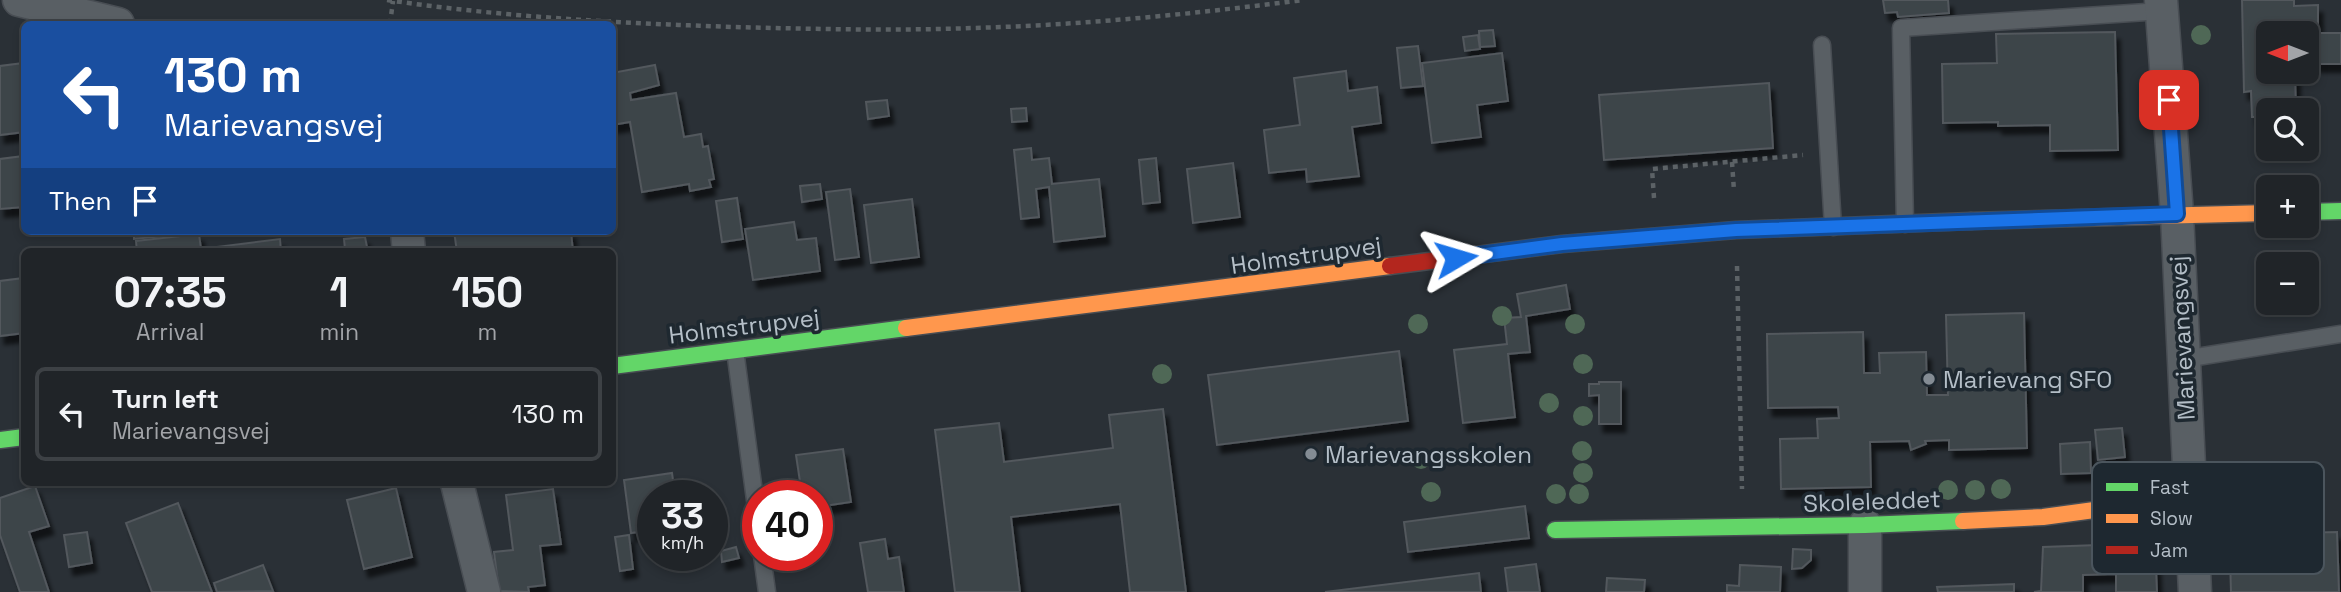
<!DOCTYPE html>
<meta charset="utf-8">
<style>
body{margin:0;font-family:"Space Grotesk",sans-serif;background:#282c30;color:#f1f3f6;height:100vh;display:flex;flex-direction:column;font-size:26px;white-space:nowrap}
*{box-sizing:border-box;margin:0}
p{font-size:23px;color:#a2a4a8}
.icon{flex:none;width:38px;height:38px;fill:none;stroke:currentColor;stroke-width:2;stroke-linecap:round;stroke-linejoin:round}
.map{position:relative;flex:1;overflow:hidden}
.details{position:absolute;left:21px;top:248px;width:595px;height:238px;display:flex;flex-direction:column;background:#202428;border-radius:10px;box-shadow:0 4px 10px #0003,0 0 0 2px #3d4145}
.details>*{flex:none}
.banner{position:absolute;left:21px;top:21px;width:595px;height:214px;border-radius:10px;box-shadow:0 4px 10px #0003,0 0 0 2px #3d4145;background:#1a4fa0;color:#fff;overflow:hidden}
.needle{width:46px;rotate:270deg}
.controls{position:absolute;left:2256px;top:21px;display:grid;gap:14px}
.controls a{display:grid;place-items:center;width:63px;height:63px;border-radius:10px;background:#202428;box-shadow:0 4px 10px #0003,0 0 0 2px #3d4145;font-size:35px}
.speed{position:absolute;left:637px;top:480px;display:flex;gap:14px;font-size:35px;font-weight:700;text-align:center}
.speed>*{display:grid;place-content:center;width:91px;height:91px;border-radius:50%;background:#202428;box-shadow:0 4px 10px #0003,0 0 0 2px #3d4145;line-height:1}
.speed small{font-size:18px;font-weight:400}
.speed .limit{border:10px solid #d22;background:#fff;color:#111}
.pin{position:absolute;display:grid;place-items:center;width:60px;height:60px;color:#fff;margin:-30px;border-radius:14px;box-shadow:0 4px 10px #0006}
.me{position:absolute;width:77px;margin:-38px;rotate:83deg;stroke-linejoin:round;filter:drop-shadow(0 0 5px #0008)}
.turn{display:flex;align-items:center;gap:24px;height:147px;padding:0 28px;font-size:32px}
.turn .icon{width:91px;height:91px;stroke-width:2.5}
.turn b{display:block;font-size:49px;line-height:60px}
.then{display:flex;align-items:center;height:66px;padding:0 28px;background:#0003;gap:14px;font-size:26px}
.eta{display:flex;justify-content:space-evenly;align-items:center;height:119px;text-align:center}
.eta b{font-size:42px;font-weight:800;line-height:49px}
ul{padding:0;list-style:none}
li{display:flex;align-items:center;gap:21px;height:94px;margin:0 14px 10px;padding:0 14px;border:4px solid #3d4145;border-radius:10px}
li div{flex:1}
li b{display:block;font-size:26px}
li em{font-style:normal}
.map>svg:first-child{display:block}
.building{fill:#3e444a;stroke:#52585d;stroke-width:2;filter:url(#shadow)}
.lines{fill:none;stroke-linecap:round;stroke-linejoin:round}
.lane-casing{stroke:#484d53;stroke-width:19}
.street-casing{stroke:#484d53;stroke-width:35}
.fast-casing{stroke:#484d53;stroke-width:19}
.slow-casing{stroke:#484d53;stroke-width:19}
.jam-casing{stroke:#484d53;stroke-width:19}
.path{stroke:#5c6266;stroke-width:4.5;stroke-dasharray:5 5;stroke-linecap:butt}
.lane{stroke:#595f64;stroke-width:16}
.street{stroke:#595f64;stroke-width:32}
.fast{stroke:#63d668;stroke-width:16}
.slow{stroke:#ff974d;stroke-width:16}
.jam{stroke:#b3261e;stroke-width:16}
.tree{fill:#4f6856}
.route-casing{stroke:#114b97;stroke-width:18}
.route{stroke:#1a73e8;stroke-width:12}
.poi-dot{fill:#848c94;stroke:#1e2830;stroke-width:2.5}
.labels{text-anchor:middle;dominant-baseline:central;stroke-width:7;stroke-linejoin:round;paint-order:stroke}
.street-label{font-size:24px;fill:#b4bec7;stroke:#1e2830}
.poi-label{font-size:24px;fill:#b4bec7;stroke:#1e2830;text-anchor:start}
.key{fill:#1e2830;stroke:#4b555d;stroke-width:2}
.key-label{font-size:19px;fill:#b4bec7}
</style>
<div class="map">
<svg width="2341" height="592" viewBox="0 0 2341 592">
<defs>
<filter id="shadow"><feDropShadow dx="4.5" dy="8" stdDeviation="2" flood-color="#0009"/></filter>
</defs>
<rect width="100%" height="100%" fill="#2a3036"/>
<g class="building">
<path d="M 1883,0 L 1948,0 L 1949,13 L 1898,17 L 1897,12 L 1885,13 Z"/>
<path d="M 2242,0 L 2294,0 L 2294,6 L 2318,5 L 2318,33 L 2341,33 L 2341,64 L 2316,64 L 2306,56 L 2306,33 L 2268,33 L 2268,72 L 2295,73 L 2296,110 L 2268,110 L 2268,117 L 2252,117 L 2251,91 L 2244,92 Z"/>
<path d="M 1493,30 L 1495,46 L 1480,47 L 1479,31 Z"/>
<path d="M 2115,32 L 2118,150 L 2050,151 L 2050,125 L 1998,126 L 1998,122 L 1943,123 L 1942,64 L 1997,63 L 1996,34 Z"/>
<path d="M 1478,35 L 1480,49 L 1465,51 L 1463,37 Z"/>
<path d="M 1418,46 L 1423,86 L 1401,88 L 1397,48 Z"/>
<path d="M 1502,53 L 1508,101 L 1477,105 L 1481,137 L 1432,143 L 1422,63 Z"/>
<path d="M 24,63 L 24,132 L 0,135 L 0,66 Z"/>
<path d="M 655,65 L 659,85 L 630,93 L 631,100 L 676,93 L 684,137 L 701,134 L 703,147 L 708,146 L 714,179 L 709,180 L 711,187 L 690,191 L 689,184 L 642,192 L 630,122 L 612,125 L 612,73 Z"/>
<path d="M 1346,71 L 1348,91 L 1377,87 L 1381,123 L 1352,127 L 1359,176 L 1307,182 L 1306,169 L 1269,173 L 1264,130 L 1300,125 L 1294,78 Z"/>
<path d="M 1769,83 L 1773,148 L 1604,160 L 1599,95 Z"/>
<path d="M 887,100 L 889,116 L 868,119 L 866,102 Z"/>
<path d="M 1026,108 L 1027,121 L 1012,122 L 1011,109 Z"/>
<path d="M 1031,148 L 1032,160 L 1049,158 L 1052,184 L 1099,179 L 1105,236 L 1054,242 L 1049,187 L 1036,189 L 1039,217 L 1021,219 L 1014,150 Z"/>
<path d="M 24,156 L 24,207 L 0,209 L 0,159 Z"/>
<path d="M 1156,158 L 1160,202 L 1143,204 L 1139,160 Z"/>
<path d="M 1233,163 L 1240,217 L 1193,223 L 1187,169 Z"/>
<path d="M 820,184 L 822,199 L 802,202 L 800,186 Z"/>
<path d="M 850,189 L 859,257 L 835,260 L 826,192 Z"/>
<path d="M 737,198 L 743,239 L 722,242 L 716,201 Z"/>
<path d="M 912,199 L 919,257 L 871,263 L 864,205 Z"/>
<path d="M 794,222 L 797,240 L 816,238 L 820,271 L 753,280 L 745,229 Z"/>
<path d="M 134,231 L 162,231 L 163,236 L 134,239 Z"/>
<path d="M 454,231 L 571,231 L 573,252 L 457,252 Z"/>
<path d="M 199,234 L 201,249 L 280,239 L 281,252 L 137,252 L 136,241 Z"/>
<path d="M 365,237 L 367,247 L 345,249 L 344,239 Z"/>
<path d="M 24,278 L 24,333 L 0,336 L 0,281 Z"/>
<path d="M 1566,285 L 1570,309 L 1526,316 L 1530,352 L 1508,354 L 1515,417 L 1463,423 L 1454,350 L 1507,344 L 1504,318 L 1521,317 L 1517,294 Z"/>
<path d="M 2024,313 L 2027,448 L 1949,450 L 1949,440 L 1925,441 L 1926,444 L 1911,450 L 1909,441 L 1870,442 L 1871,487 L 1781,489 L 1780,439 L 1818,438 L 1817,419 L 1839,418 L 1838,407 L 1768,408 L 1767,334 L 1863,332 L 1864,373 L 1880,373 L 1879,353 L 1926,352 L 1927,395 L 1948,395 L 1946,315 Z"/>
<path d="M 1399,351 L 1408,421 L 1217,445 L 1208,375 Z"/>
<path d="M 1599,382 L 1621,382 L 1621,424 L 1599,424 L 1599,395 L 1589,396 L 1589,384 L 1599,384 Z"/>
<path d="M 1163,409 L 1186,592 L 1130,592 L 1120,504 L 1011,517 L 1020,592 L 955,592 L 935,430 L 999,423 L 1004,462 L 1113,448 L 1109,415 Z"/>
<path d="M 2122,428 L 2125,457 L 2098,460 L 2095,430 Z"/>
<path d="M 2090,442 L 2091,473 L 2061,474 L 2060,444 Z"/>
<path d="M 843,449 L 851,502 L 817,507 L 817,495 L 802,495 L 796,455 Z"/>
<path d="M 672,473 L 675,495 L 653,495 L 653,530 L 631,533 L 624,480 Z"/>
<path d="M 35,486 L 49,526 L 29,532 L 49,592 L 20,592 L 0,535 L 0,498 Z"/>
<path d="M 396,488 L 412,557 L 364,569 L 347,500 Z"/>
<path d="M 553,489 L 561,544 L 540,546 L 545,585 L 528,587 L 529,592 L 499,591 L 494,552 L 513,550 L 506,495 Z"/>
<path d="M 178,503 L 212,592 L 152,592 L 126,523 Z"/>
<path d="M 1525,506 L 1529,538 L 1408,552 L 1404,522 Z"/>
<path d="M 2301,518 L 2301,533 L 2337,532 L 2339,592 L 2231,592 L 2229,521 Z"/>
<path d="M 87,532 L 92,563 L 69,567 L 64,535 Z"/>
<path d="M 629,535 L 633,569 L 620,571 L 615,537 Z"/>
<path d="M 885,539 L 888,559 L 899,557 L 904,592 L 868,592 L 860,543 Z"/>
<path d="M 2155,543 L 2157,592 L 2116,592 L 2116,574 L 2083,575 L 2083,592 L 2034,592 L 2041,591 L 2043,547 Z"/>
<path d="M 736,547 L 739,558 L 722,562 L 721,551 Z"/>
<path d="M 1793,549 L 1811,550 L 1811,560 L 1802,568 L 1792,569 Z"/>
<path d="M 1536,564 L 1540,592 L 1508,592 L 1505,568 Z"/>
<path d="M 263,565 L 273,591 L 217,592 L 214,583 Z"/>
<path d="M 1740,565 L 1781,567 L 1780,592 L 1727,592 L 1727,585 L 1739,586 Z"/>
<path d="M 1479,573 L 1481,592 L 1325,592 Z"/>
<path d="M 1607,578 L 1645,580 L 1644,592 L 1606,592 Z"/>
<path d="M 2014,584 L 2014,592 L 1938,592 L 1937,587 Z"/>
</g>
<g class="lines">
<defs>
<g id="lane">
<path d="M 1822,45 L 1833,227"/>
<path d="M 1905,224 L 1901,28 L 2162,11"/>
<path d="M 735,350 L 758,522"/>
<path d="M 2184,359 L 2341,334"/>
<path d="M 762,555 L 767,592"/>
</g>
<g id="street">
<path d="M 19,0 L 118,24"/>
<path d="M 2161,0 L 2177,214 L 2195,592"/>
<path d="M 407,231 L 409,252"/>
<path d="M 457,483 L 484,592"/>
<path d="M 1865,592 L 1865,525"/>
</g>
<g id="fast">
<path d="M 2306,212 L 2341,211"/>
<path d="M 612,366 L 906,328"/>
<path d="M 0,440 L 24,437"/>
<path d="M 1555,530 L 1865,525 L 1963,521"/>
</g>
<g id="slow">
<path d="M 1971,221 L 2268,213"/>
<path d="M 906,328 L 1390,266"/>
<path d="M 1963,521 L 2043,517 L 2190,497"/>
</g>
<path id="jam" d="M 1390,266 L 1562,244 L 1736,230 L 1971,221"/>
</defs>
<use href="#lane" class="lane-casing"/>
<use href="#street" class="street-casing"/>
<use href="#fast" class="fast-casing"/>
<use href="#slow" class="slow-casing"/>
<use href="#jam" class="jam-casing"/>
<g class="path">
<path d="M 387,0 C 502,17 618,23 734,27 C 813,29 893,31 972,28 C 1083,25 1193,14 1303,0"/>
<path d="M 390,24 L 393,1"/>
<path d="M 1732,162 L 1734,191"/>
<path d="M 1654,198 L 1652,169 L 1803,155"/>
<path d="M 1737,266 L 1742,489"/>
</g>
<use href="#lane" class="lane"/>
<use href="#street" class="street"/>
<use href="#fast" class="fast"/>
<use href="#slow" class="slow"/>
<use href="#jam" class="jam"/>
</g>
<g class="tree">
<circle cx="2201" cy="35" r="10"/>
<circle cx="1502" cy="316" r="10"/>
<circle cx="1418" cy="324" r="10"/>
<circle cx="1575" cy="324" r="10"/>
<circle cx="1583" cy="364" r="10"/>
<circle cx="1162" cy="374" r="10"/>
<circle cx="1549" cy="403" r="10"/>
<circle cx="1583" cy="416" r="10"/>
<circle cx="1582" cy="451" r="10"/>
<circle cx="1421" cy="459" r="10"/>
<circle cx="1583" cy="473" r="10"/>
<circle cx="2001" cy="489" r="10"/>
<circle cx="1948" cy="490" r="10"/>
<circle cx="1975" cy="490" r="10"/>
<circle cx="1431" cy="492" r="10"/>
<circle cx="1556" cy="494" r="10"/>
<circle cx="1579" cy="494" r="10"/>
</g>
<g class="lines">
<defs>
<path id="route" d="M 1456,258 L 1562,244 L 1736,230 L 2177,214 L 2169,100"/>
</defs>
<use href="#route" class="route-casing"/>
<use href="#route" class="route"/>
</g>
<g class="poi-dot">
<circle cx="1929" cy="379" r="7"/>
<circle cx="1311" cy="454" r="7"/>
</g>
<g class="labels">
<g class="street-label">
<text transform="translate(1306 255) rotate(-8)">Holmstrupvej</text>
<text transform="translate(744 326) rotate(-7)">Holmstrupvej</text>
<text transform="translate(2182 338) rotate(-93)">Marievangsvej</text>
<text transform="translate(1872 501) rotate(-2)">Skoleleddet</text>
</g>
<g class="poi-label">
<text x="1943" y="379">Marievang SFO</text>
<text x="1325" y="454">Marievangsskolen</text>
</g>
</g>
<rect x="2092" y="462" width="232" height="112" rx="10" class="key"/>
<rect x="2106" y="483" width="32" height="8" fill="#63d668"/>
<rect x="2106" y="514" width="32" height="9" fill="#ff974d"/>
<rect x="2106" y="546" width="32" height="8" fill="#b3261e"/>
<g class="key-label">
<text x="2150" y="494">Fast</text>
<text x="2150" y="525">Slow</text>
<text x="2150" y="557">Jam</text>
</g>
</svg>
<div class="controls">
<a><svg class="needle" viewBox="-14 -14 28 28"><path d="M0-13l5 13h-10z" fill="#e53935"/><path d="M0 13l5-13h-10z" fill="#a2a4a8"/></svg></a>
<a><svg class="icon" aria-label="search" viewBox="0 0 24 24"><circle cx="10" cy="10" r="6"/><path d="M15 15l6 6"/></svg></a>
<a>+</a>
<a>−</a>
</div>
<div class="speed"><div>33<small>km/h</small></div><div class="limit">40</div></div>
<div class="pin" style="left:2169px;top:100px;background:#d93025"><svg class="icon" aria-label="arrive" viewBox="0 0 24 24"><path d="M6 21V4h12l-3 4 3 4H6"/></svg></div>
<svg class="me" style="left:1456px;top:258px" viewBox="-20 -20 40 40"><path d="M0-17L14 15 0 8-14 15z" fill="#1a73e8" stroke="#fff" stroke-width="4"/></svg>
<div class="banner">
<div class="turn"><svg class="icon" aria-label="left" viewBox="0 0 24 24"><path d="M17 20v-9H6M10 6l-5 5 5 5"/></svg><div><b>130 m</b>Marievangsvej</div></div>
<div class="then">Then<svg class="icon" aria-label="arrive" viewBox="0 0 24 24"><path d="M6 21V4h12l-3 4 3 4H6"/></svg></div>
</div>
<section class="details">
<div class="eta">
<div><b>07:35</b><p>Arrival</p></div>
<div><b>1</b><p>min</p></div>
<div><b>150</b><p>m</p></div>
</div>
<ul>
<li><svg class="icon" aria-label="left" viewBox="0 0 24 24"><path d="M17 20v-9H6M10 6l-5 5 5 5"/></svg><div><b>Turn left</b><p>Marievangsvej</p></div><em>130 m</em></li>
</ul>
</section>
</div>
